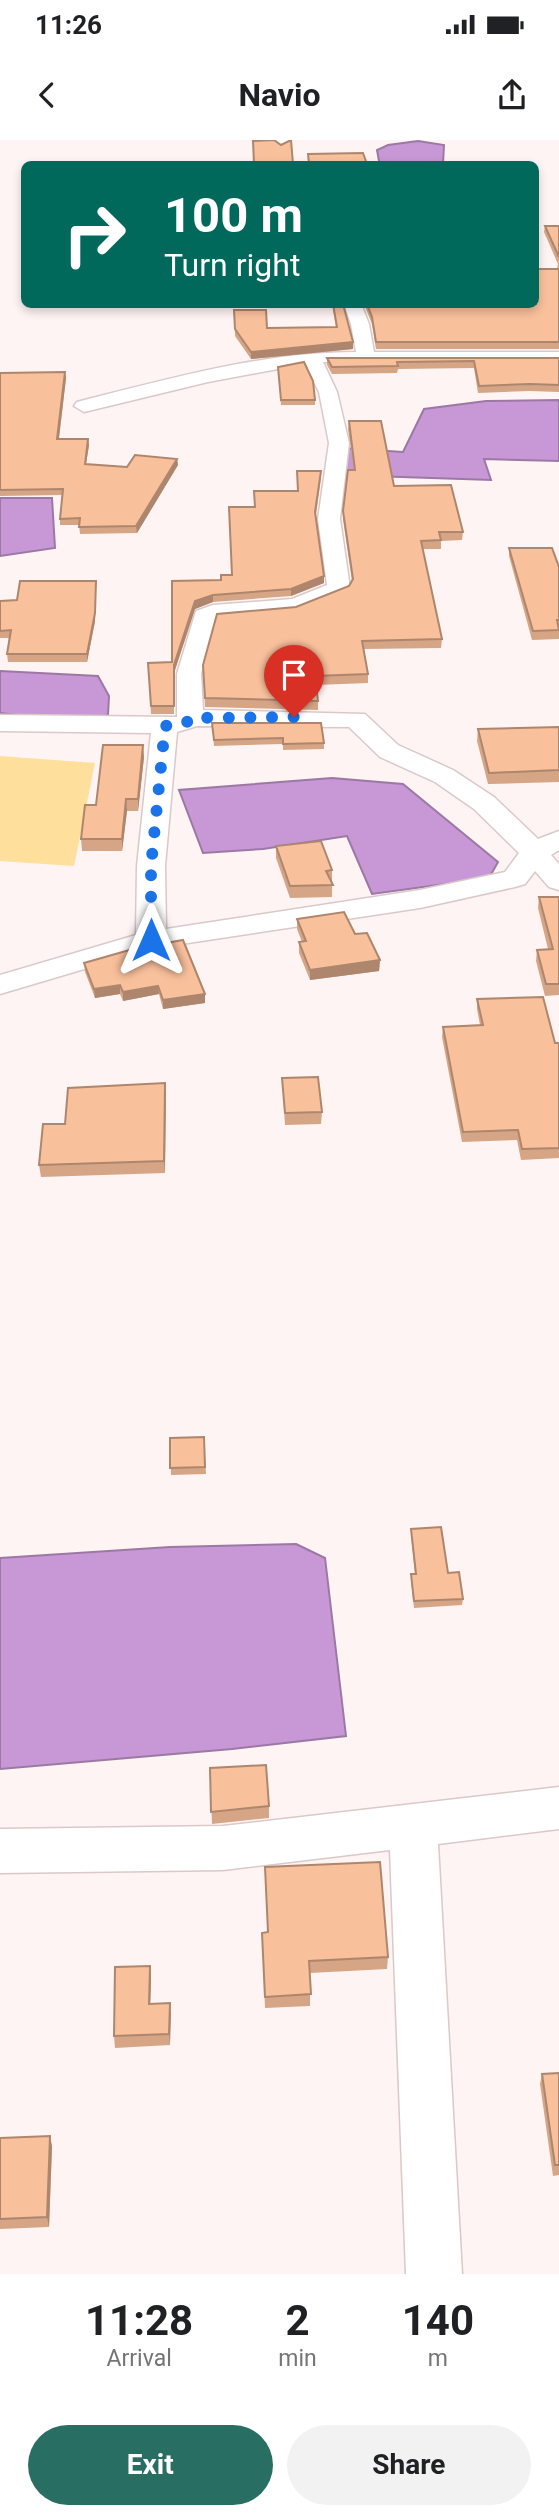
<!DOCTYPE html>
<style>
body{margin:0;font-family:Roboto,sans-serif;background:#f2f2f2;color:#202124;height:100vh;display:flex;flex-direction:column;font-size:26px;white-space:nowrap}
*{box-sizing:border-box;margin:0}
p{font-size:23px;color:#757577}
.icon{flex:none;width:38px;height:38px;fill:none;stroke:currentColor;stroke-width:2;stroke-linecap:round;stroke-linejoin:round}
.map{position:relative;height:2134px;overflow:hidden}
.details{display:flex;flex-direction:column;background:#fff;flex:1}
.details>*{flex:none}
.hud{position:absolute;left:21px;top:21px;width:518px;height:147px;border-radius:10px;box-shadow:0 4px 10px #0003;background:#00695c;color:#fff;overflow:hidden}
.pin{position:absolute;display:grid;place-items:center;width:60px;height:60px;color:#fff;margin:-72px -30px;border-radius:50% 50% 50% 0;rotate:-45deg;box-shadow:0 0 7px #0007}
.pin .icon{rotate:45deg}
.me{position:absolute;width:77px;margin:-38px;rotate:0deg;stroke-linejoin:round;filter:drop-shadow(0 0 5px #0008)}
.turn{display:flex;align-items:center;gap:24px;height:147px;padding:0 28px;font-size:32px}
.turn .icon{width:91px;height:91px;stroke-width:2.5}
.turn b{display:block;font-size:49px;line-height:60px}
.eta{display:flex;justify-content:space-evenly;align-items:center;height:119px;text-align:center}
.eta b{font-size:42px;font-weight:700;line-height:49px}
.action{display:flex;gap:14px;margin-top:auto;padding:14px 28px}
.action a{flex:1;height:80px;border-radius:42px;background:#296e63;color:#fff;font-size:28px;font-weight:700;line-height:80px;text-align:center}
.action a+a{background:#f2f2f2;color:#202124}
.status{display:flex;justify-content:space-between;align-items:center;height:49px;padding:0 35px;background:#fff;direction:ltr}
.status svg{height:19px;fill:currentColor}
header{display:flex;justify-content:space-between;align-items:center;height:91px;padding:0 28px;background:#fff;font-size:32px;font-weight:700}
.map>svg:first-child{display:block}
.green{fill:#fedf9b}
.water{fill:#c897d5;stroke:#9c78a4;stroke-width:2}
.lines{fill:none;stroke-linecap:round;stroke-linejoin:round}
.street-casing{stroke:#dac9c8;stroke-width:3}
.street{fill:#fff;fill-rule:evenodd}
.wall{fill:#d6a586}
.shaded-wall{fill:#ae866d}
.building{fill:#f9c09c;stroke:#ae866d;stroke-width:2}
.route{stroke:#1a73e8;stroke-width:12;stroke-dasharray:0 21.6}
</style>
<div class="status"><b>11:26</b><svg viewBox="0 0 49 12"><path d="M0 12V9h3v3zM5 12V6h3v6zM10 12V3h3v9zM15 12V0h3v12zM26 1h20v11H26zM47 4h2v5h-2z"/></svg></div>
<header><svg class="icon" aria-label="back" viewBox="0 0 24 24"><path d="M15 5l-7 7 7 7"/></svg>Navio<svg class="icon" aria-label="share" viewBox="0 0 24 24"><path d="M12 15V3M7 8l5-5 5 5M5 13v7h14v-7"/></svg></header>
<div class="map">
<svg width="559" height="2134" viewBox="0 0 559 2134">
<rect width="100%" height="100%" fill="#fef4f3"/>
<path class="green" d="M 0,616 L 95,623 L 74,726 L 0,721 Z"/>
<g class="water">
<path d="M 418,1 L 444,5 L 443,24 L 382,24 L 379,21 L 377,10 L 388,5 Z"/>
<path d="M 559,260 L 559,321 L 484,319 L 491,340 L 341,335 L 343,308 L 403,312 L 424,269 L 486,261 Z"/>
<path d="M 0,358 L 52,358 L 55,408 L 0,416 Z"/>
<path d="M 0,531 L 98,536 L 109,556 L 108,575 L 82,583 L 0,573 Z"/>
<path d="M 332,638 L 403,644 L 498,722 L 489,738 L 372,754 L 347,696 L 263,709 L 203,713 L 179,650 Z"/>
<path d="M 296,1404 L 325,1418 L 346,1596 L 232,1609 L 0,1629 L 0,1418 L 170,1407 Z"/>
</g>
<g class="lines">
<defs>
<g id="street">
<path d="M 275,0 L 289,0 L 289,3 L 282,7 L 277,6 Z"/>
<path d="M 344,164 L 361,164 L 369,184 L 374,212 L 559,212 L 559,222 L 323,222 L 337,252 L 349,303 L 340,379 L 350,448 L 347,453 L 296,473 L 215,480 L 201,534 L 203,570 L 365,574 L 398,605 L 453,630 L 494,657 L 538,699 L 559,691 L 559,710 L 551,715 L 559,724 L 559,750 L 549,747 L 535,731 L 525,744 L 515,747 L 420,768 L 155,808 L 0,854 L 0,835 L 136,795 L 137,726 L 151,593 L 0,591 L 0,575 L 177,577 L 177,534 L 196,471 L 213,465 L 292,459 L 327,445 L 318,379 L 329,303 L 319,252 L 305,224 L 208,242 L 84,272 L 74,266 L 77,262 C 168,239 262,212 356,212 L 351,184 ZM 197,586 L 349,587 L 380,617 L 435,642 L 474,669 L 519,713 L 505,732 L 420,750 L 166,789 L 165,726 L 177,592 Z"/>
<path d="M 559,1647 L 559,1689 L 438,1704 L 462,2134 L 406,2134 L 390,1710 L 223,1730 L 0,1733 L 0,1689 L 223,1686 Z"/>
</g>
</defs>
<use href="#street" class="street-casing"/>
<use href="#street" class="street"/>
</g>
<g class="wall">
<path d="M 545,86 L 559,86 L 559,209 L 376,209 L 372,184 L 364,164 L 536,164 L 557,129 L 558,124 L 544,92 Z"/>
<path d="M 332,164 L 343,164 L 353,202 L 353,209 L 251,219 L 235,196 L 234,170 L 267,188 L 336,187 Z"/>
<path d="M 327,218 L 559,218 L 559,252 L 529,251 L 478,253 L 474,228 L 398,229 L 397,233 L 332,234 L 327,225 Z"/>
<path d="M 65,232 L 66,238 L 59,299 L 89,305 L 86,324 L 127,327 L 177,319 L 178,325 L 137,393 L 80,394 L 79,385 L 60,385 L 60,379 L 62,355 L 0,356 L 0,233 Z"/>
<path d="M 278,232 L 315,260 L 315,265 L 281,265 Z"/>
<path d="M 349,281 L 394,346 L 463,392 L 462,400 L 441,401 L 441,409 L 422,409 L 442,499 L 441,508 L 364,509 L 368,534 L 368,543 L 316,545 L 318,561 L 318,570 L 205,567 L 203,525 L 296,467 L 349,446 L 352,441 L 343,379 L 343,371 L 354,330 L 348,289 Z"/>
<path d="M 297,331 L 321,338 L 316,375 L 324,443 L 291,456 L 213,462 L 195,469 L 174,533 L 174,574 L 151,574 L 148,523 L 172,522 L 172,441 L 221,440 L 232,435 L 254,367 L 298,351 Z"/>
<path d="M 509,408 L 559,427 L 559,499 L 532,500 L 509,416 Z"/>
<path d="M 96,441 L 95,481 L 87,522 L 8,522 L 7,514 L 9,498 L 0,498 L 0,461 L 17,460 Z"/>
<path d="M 212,583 L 324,603 L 324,609 L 283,610 L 283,604 L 214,606 Z"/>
<path d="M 559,587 L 559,642 L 488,644 L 477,601 L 478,589 Z"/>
<path d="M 144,617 L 138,671 L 127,671 L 122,711 L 82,711 L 81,699 L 96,665 Z"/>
<path d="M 276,706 L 332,730 L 332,757 L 290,758 L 276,718 Z"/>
<path d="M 539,757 L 559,757 L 559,855 L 545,856 L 536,821 L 537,810 L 548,809 L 538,768 Z"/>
<path d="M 297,779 L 355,794 L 380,820 L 379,831 L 310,840 L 299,813 L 299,802 L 302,802 L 297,789 Z"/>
<path d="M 84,823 L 205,854 L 205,863 L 163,869 L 159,854 L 123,861 L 120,854 L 95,858 L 85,832 Z"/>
<path d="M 477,859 L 555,903 L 559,903 L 559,1018 L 521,1020 L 517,1000 L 462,1002 L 442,897 L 443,887 L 480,885 L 477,869 Z"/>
<path d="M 282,938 L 322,972 L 321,984 L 285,985 Z"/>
<path d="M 165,943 L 165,1033 L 41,1037 L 39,1025 L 65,984 Z"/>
<path d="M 204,1297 L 206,1334 L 171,1335 L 170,1298 Z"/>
<path d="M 411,1389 L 448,1433 L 463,1459 L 462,1465 L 414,1468 L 411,1441 L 411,1434 L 415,1434 L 411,1395 Z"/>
<path d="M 210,1628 L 269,1666 L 269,1678 L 212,1684 Z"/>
<path d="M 262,1793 L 388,1817 L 387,1829 L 310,1833 L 310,1866 L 265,1868 Z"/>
<path d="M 150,1826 L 151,1837 L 150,1864 L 170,1863 L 170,1905 L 115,1908 L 114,1896 Z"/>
<path d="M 559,1933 L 559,2035 L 553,2036 L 540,1944 L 542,1934 Z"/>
<path d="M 0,1998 L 52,2006 L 49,2087 L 0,2089 Z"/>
</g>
<g class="shaded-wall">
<path d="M 353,202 L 353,209 L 251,219 L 251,212 Z"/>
<path d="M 65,232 L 66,238 L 58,305 L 57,299 Z"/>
<path d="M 88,299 L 89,305 L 85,330 L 85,324 Z"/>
<path d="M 177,319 L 178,325 L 137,393 L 136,386 Z"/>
<path d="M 324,436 L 324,443 L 291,456 L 291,449 Z"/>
<path d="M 96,441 L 95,481 L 87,522 L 87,514 Z"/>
<path d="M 213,455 L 213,462 L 195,469 L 174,533 L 174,574 L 174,525 L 195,461 Z"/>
<path d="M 143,605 L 144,617 L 138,671 L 138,659 Z"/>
<path d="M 126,659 L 127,671 L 122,711 L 122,699 Z"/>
<path d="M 380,820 L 379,831 L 310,840 L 310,830 Z"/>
<path d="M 120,845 L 120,854 L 95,858 L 94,849 Z"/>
<path d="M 158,846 L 159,854 L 123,861 L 123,852 Z"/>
<path d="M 205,854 L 205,863 L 163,869 L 163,860 Z"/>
<path d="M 165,943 L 166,955 L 165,1033 L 164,1021 Z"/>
<path d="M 150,1826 L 151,1837 L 150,1875 L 149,1864 Z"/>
<path d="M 170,1863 L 171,1874 L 170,1905 L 169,1894 Z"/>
<path d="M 50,1996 L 52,2006 L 49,2087 L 47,2077 Z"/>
</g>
<g class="building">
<path d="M 274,0 L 281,5 L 291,0 L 293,24 L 254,24 L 253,1 Z"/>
<path d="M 363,13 L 367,24 L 309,24 L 308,14 Z"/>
<path d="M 545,86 L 559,86 L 559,117 Z"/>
<path d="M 536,129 L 559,129 L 559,202 L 376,202 L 372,177 L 367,164 L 536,164 Z"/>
<path d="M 333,164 L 343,164 L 353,202 L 251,212 L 235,189 L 234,170 L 266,170 L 267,188 L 337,187 Z"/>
<path d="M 327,218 L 559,218 L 559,245 L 530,244 L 479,246 L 474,221 L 397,222 L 398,226 L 332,227 Z"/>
<path d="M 304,222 L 313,241 L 315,260 L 281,260 L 278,227 Z"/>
<path d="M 65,232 L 57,299 L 88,299 L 85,324 L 127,327 L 135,315 L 177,319 L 136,386 L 79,387 L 80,378 L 60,379 L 63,349 L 0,350 L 0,233 Z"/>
<path d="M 349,281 L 381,281 L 394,346 L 451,345 L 463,392 L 439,392 L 441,400 L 421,401 L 442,499 L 362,501 L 368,534 L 315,536 L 318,561 L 205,558 L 203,525 L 217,474 L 296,467 L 349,446 L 353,439 L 343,371 L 348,330 L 355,330 Z"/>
<path d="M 297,331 L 321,331 L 315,372 L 324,436 L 291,449 L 213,455 L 195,461 L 174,525 L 174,566 L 151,566 L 148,523 L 172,522 L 172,441 L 221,440 L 221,435 L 232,435 L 229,367 L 255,367 L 254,351 L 298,351 Z"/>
<path d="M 509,408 L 552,408 L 559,427 L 559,480 L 557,480 L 559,490 L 533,491 Z"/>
<path d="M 20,441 L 96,441 L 95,473 L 87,514 L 7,514 L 11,490 L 0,491 L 0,461 L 17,460 Z"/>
<path d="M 212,583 L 321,583 L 324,603 L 283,604 L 283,598 L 214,600 Z"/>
<path d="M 559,587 L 559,630 L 489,633 L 478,589 Z"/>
<path d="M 103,605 L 143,605 L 138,659 L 126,659 L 122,699 L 81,699 L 85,665 L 96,665 Z"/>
<path d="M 321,701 L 332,730 L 326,731 L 333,745 L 290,746 L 276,706 Z"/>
<path d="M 539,757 L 559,757 L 559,844 L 546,844 L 537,810 L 553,809 Z"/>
<path d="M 344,772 L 355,794 L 367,793 L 380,820 L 310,830 L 299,802 L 306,801 L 297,779 Z"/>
<path d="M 183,800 L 205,854 L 163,860 L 158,846 L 123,852 L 120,845 L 94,849 L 84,823 L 133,809 Z"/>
<path d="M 543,857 L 555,903 L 559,903 L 559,1008 L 522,1009 L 518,990 L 463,992 L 443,887 L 483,885 L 477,859 Z"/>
<path d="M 318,937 L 322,972 L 285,973 L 282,938 Z"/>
<path d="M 165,943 L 164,1021 L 39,1025 L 43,984 L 65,984 L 68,948 Z"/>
<path d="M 204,1297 L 205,1327 L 170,1328 L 170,1298 Z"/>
<path d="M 441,1387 L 448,1433 L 459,1432 L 463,1459 L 414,1461 L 411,1434 L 416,1434 L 411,1389 Z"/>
<path d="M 266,1625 L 269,1666 L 211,1672 L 210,1628 Z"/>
<path d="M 380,1722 L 388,1817 L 309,1821 L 311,1854 L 265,1857 L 262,1793 L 268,1792 L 265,1727 Z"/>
<path d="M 150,1826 L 149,1864 L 170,1863 L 169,1894 L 114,1896 L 115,1827 Z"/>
<path d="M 559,1933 L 559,2025 L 555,2025 L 542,1934 Z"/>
<path d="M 50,1996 L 47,2077 L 0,2079 L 0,1998 Z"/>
</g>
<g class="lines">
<path class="route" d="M 151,800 L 151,726 L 165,586 L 186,583 L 191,578 L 294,577"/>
</g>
</svg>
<div class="pin" style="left:294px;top:577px;background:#d93025"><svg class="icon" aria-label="arrive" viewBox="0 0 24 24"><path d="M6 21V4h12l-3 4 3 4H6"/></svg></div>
<svg class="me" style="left:151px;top:800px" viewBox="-20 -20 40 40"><path d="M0-17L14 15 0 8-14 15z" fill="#1a73e8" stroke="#fff" stroke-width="4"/></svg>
<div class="hud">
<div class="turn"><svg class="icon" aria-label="right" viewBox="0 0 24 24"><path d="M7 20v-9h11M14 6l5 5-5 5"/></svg><div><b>100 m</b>Turn right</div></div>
</div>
</div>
<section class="details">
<div class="eta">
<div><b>11:28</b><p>Arrival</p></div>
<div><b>2</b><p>min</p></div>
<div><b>140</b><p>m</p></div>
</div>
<div class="action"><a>Exit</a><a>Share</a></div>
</section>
